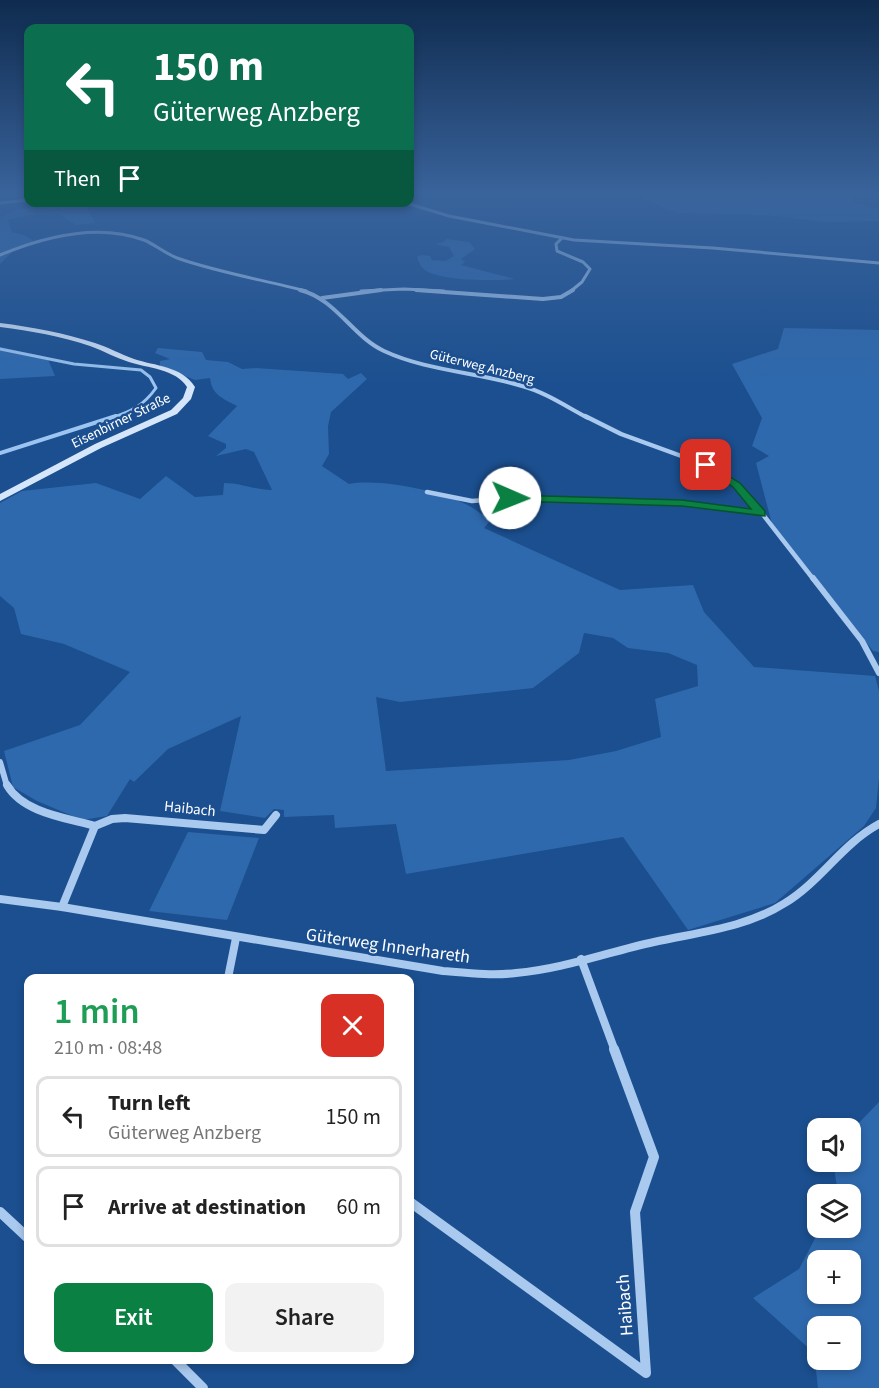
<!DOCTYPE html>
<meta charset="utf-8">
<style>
body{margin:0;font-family:"Source Sans 3",sans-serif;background:#f2f2f2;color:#222;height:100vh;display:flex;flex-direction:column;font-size:22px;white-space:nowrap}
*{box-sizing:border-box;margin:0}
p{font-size:20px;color:#767676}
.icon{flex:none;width:33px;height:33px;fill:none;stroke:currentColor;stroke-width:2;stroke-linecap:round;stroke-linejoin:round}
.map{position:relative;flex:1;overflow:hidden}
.details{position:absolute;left:24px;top:974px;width:390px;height:390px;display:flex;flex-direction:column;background:#fff;border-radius:12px;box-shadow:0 3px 9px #0003}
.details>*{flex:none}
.hud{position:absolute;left:24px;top:24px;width:390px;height:183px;border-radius:12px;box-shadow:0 3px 9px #0003;background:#0b6e4f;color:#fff;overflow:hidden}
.fabs{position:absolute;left:807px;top:1118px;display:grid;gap:12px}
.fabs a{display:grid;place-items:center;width:54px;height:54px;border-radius:12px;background:#fff;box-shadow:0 3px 9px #0003;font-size:30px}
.pin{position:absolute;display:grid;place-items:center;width:51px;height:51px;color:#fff;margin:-26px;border-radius:12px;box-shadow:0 3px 9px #0006}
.me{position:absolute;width:66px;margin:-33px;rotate:91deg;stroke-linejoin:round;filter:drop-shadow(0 0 4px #0008)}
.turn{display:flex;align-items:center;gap:21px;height:126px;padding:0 30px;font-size:27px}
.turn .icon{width:78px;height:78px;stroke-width:2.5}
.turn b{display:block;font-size:42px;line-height:51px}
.then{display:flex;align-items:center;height:57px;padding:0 30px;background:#0003;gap:12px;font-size:22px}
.round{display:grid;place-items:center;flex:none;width:63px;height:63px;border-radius:12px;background:#f2f2f2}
.summary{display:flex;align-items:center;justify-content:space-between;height:102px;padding:0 30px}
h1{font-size:36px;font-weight:600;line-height:45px;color:#1e9e55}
.action{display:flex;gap:12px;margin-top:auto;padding:12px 30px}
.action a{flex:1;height:69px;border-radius:12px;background:#0b8043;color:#fff;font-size:24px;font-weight:600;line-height:69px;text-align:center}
.action a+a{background:#f2f2f2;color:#222}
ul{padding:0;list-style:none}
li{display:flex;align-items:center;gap:18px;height:81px;margin:0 12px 9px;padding:0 18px;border:3px solid #e0e0e0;border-radius:12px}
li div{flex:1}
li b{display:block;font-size:22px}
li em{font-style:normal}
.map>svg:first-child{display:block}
.green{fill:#2e69ad;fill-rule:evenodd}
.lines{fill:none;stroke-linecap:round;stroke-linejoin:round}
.stream-far1{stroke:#9cc4f0;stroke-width:3}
.stream{stroke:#9cc4f0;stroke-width:4}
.street-far5{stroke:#a9c9ee;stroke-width:3}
.street-far4{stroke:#a9c9ee;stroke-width:4}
.street-far3{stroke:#a9c9ee;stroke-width:4.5}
.street-far2{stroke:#a9c9ee;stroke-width:6}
.street-far1{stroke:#a9c9ee;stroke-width:8}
.street{stroke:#a9c9ee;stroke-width:10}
.secondary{fill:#d6e6fa;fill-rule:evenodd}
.route{fill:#0b8043;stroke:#07532c;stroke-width:1.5}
.labels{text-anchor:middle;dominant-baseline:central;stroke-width:5;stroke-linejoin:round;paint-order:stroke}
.far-street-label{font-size:14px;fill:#fff;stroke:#1b4f8f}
.street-label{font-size:15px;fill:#fff;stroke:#1b4f8f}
.near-street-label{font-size:18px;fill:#fff;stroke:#1b4f8f}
</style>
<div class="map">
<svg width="879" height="1388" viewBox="0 0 879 1388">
<rect width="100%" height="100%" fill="#1b4f8f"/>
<g class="green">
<path d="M 647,192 L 856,192 L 852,202 L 879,210 L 879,221 L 825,222 L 767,215 L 677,213 L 642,198 Z"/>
<path d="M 60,203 L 101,203 L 87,208 L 95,223 L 76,225 L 59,214 L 28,215 L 8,220 L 12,232 L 26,236 L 34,241 L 13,251 L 0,264 L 0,218 L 16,210 Z"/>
<path d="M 446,239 L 469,242 L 475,249 L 461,259 L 465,262 L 461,265 L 515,279 C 495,281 447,281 428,272 C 422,269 419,263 417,257 L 421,255 L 430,256 L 432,260 L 445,261 L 454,256 L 449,247 L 435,244 L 444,242 Z"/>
<path d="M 784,328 L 879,330 L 879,652 L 873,651 L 772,524 L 756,463 L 769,456 L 752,446 L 762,418 L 732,364 L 778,349 Z"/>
<path d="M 0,347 L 47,357 L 55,376 L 0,379 Z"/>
<path d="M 158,348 L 202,352 L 206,360 L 228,362 L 242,369 L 256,368 L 343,374 L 348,379 L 361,373 L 367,379 L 331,412 L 328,426 L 329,454 L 322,466 L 349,484 C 378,478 445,491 471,507 C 478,511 484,516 490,521 L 484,528 L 620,590 L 693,585 L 704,612 L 754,667 L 875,676 L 879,691 L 879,778 L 876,808 L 864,826 L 775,903 L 688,930 L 623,837 L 406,874 L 396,824 L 335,828 L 334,815 L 284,817 L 284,810 L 274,809 L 265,818 L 220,811 L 241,716 L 168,749 L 134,782 L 130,779 L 107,816 L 82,820 L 37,801 L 13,787 L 4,751 L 80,725 L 130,672 L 64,644 L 21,634 L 14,608 L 0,596 L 0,503 L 22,491 L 96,483 L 140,499 L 166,476 L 195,497 L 223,495 L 224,483 C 241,483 255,490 272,490 L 254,452 L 246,449 L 216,456 L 226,448 L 226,444 L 208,436 L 237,406 C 222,398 212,395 210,378 L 195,380 L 160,366 L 160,361 L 170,359 L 155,353 ZM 584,633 L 613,638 L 628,648 L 668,653 L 697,665 L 698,686 L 655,699 L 661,737 L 616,751 L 569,760 L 386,771 L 376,697 L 400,702 L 533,688 L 579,653 Z"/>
<path d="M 188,832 L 259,838 L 227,920 L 149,911 Z"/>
<path d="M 879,1102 L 879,1388 L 818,1388 L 814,1353 L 753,1298 L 799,1269 L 821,1227 L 850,1227 L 850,1194 L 838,1194 L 833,1161 L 850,1161 L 851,1131 ZM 818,1260 L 850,1260 L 850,1293 L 818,1293 ZM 818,1326 L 850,1326 L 850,1359 L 818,1359 Z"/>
</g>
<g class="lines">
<path class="stream-far1" d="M 0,349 L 74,364 L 141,370 L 150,377 L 156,388 C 144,405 131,412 111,418"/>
<path class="stream" d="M 0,453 L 116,416"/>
<g class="street-far5">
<path d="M 403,202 L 449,216 L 574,240 L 713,248 L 879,263"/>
<path d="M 0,203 L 28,200"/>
<path d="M 562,238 L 556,244 L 557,251 L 583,262 L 590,269 L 582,282 L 571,291"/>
<path d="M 0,255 C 43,237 98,223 144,240 C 156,245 167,255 180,259 C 221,273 264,280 306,291"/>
<path d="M 361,291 L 404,289 L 444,291"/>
</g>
<g class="street-far4">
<path d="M 300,290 C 336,299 352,336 384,351 C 427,371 477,372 522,386 C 545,392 567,407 588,418"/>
<path d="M 416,290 L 543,299 L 561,297 L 573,290"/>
<path d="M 322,298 L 381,290"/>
</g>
<g class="street-far3">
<path d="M 585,416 L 621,434 L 706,465 L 737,485 L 750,498 L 814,580"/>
<path d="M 427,492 L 472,501 L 510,498 L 682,503 L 761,513"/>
</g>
<g class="street-far2">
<path d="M 813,578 L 862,641 L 879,673"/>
<path d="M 0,762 L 7,786"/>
</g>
<g class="street-far1">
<path d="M 7,785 C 23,813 67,818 95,826"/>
<path d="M 0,899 L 62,907 L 443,971 C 467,973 492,976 516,973 C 563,969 608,952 654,942 C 699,932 746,928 785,903 C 821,881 842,844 879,824"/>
<path d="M 62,907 L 95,826 L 112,819 L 125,818 L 264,830 L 276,815"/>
<path d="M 581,959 L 615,1051"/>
<path d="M 228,978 L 236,938"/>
</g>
<g class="street">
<path d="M 410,1202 L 646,1373 L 635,1212 L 654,1157 L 614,1049"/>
<path d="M 0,1212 L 28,1238"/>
<path d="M 174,1359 L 203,1388"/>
</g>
<path class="secondary" d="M 0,323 C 32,327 64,333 95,343 C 108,347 120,354 134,359 C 155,366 182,366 195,387 L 191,399 L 177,414 L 101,448 L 0,501 L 0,494 L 95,444 L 171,410 L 183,398 L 187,387 C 176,369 147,368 129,362 C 116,358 104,351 90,346 C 61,336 31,331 0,327 Z"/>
</g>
<linearGradient id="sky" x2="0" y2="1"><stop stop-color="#0f2b4f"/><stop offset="0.5" stop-color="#39639b"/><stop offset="1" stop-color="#39639b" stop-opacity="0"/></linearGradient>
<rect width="879" height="386" fill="url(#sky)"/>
<path class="route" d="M 706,462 L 740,483 L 765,511 L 765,516 L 682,506 L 510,501 L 504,498 L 510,495 L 682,500 L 751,509 L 733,487 L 703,467 L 701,465 Z"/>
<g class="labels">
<g class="far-street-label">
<text transform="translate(482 367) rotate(14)">Güterweg Anzberg</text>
<text transform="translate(121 421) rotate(-26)">Eisenbirner Straße</text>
</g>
<g class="street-label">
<text transform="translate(190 809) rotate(6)">Haibach</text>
</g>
<g class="near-street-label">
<text transform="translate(388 946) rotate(8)">Güterweg Innerhareth</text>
<text transform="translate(625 1305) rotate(-94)">Haibach</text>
</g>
</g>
</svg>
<div class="fabs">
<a><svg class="icon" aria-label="sound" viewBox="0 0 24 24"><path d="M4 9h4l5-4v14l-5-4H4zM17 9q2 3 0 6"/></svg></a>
<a><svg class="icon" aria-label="layers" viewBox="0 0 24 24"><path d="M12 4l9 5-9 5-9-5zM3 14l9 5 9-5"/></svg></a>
<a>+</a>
<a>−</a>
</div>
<div class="pin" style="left:706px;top:465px;background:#d93025"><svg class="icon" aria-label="arrive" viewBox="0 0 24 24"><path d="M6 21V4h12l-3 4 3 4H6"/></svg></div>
<svg class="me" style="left:510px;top:498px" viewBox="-20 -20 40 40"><circle r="19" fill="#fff"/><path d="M0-13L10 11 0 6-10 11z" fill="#0b8043"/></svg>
<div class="hud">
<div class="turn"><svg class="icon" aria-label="left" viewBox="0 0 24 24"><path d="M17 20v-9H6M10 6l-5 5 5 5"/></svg><div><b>150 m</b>Güterweg Anzberg</div></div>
<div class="then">Then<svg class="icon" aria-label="arrive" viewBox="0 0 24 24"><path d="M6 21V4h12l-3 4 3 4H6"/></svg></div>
</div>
<section class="details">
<div class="summary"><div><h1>1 min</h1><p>210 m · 08:48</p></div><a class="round" style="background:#d93025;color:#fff"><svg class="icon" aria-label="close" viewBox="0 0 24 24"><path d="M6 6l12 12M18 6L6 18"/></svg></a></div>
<ul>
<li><svg class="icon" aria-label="left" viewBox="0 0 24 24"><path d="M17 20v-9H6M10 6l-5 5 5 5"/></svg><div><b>Turn left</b><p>Güterweg Anzberg</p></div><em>150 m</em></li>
<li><svg class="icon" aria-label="arrive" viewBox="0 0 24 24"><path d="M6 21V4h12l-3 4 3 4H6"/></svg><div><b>Arrive at destination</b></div><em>60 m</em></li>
</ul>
<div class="action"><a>Exit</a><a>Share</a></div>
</section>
</div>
